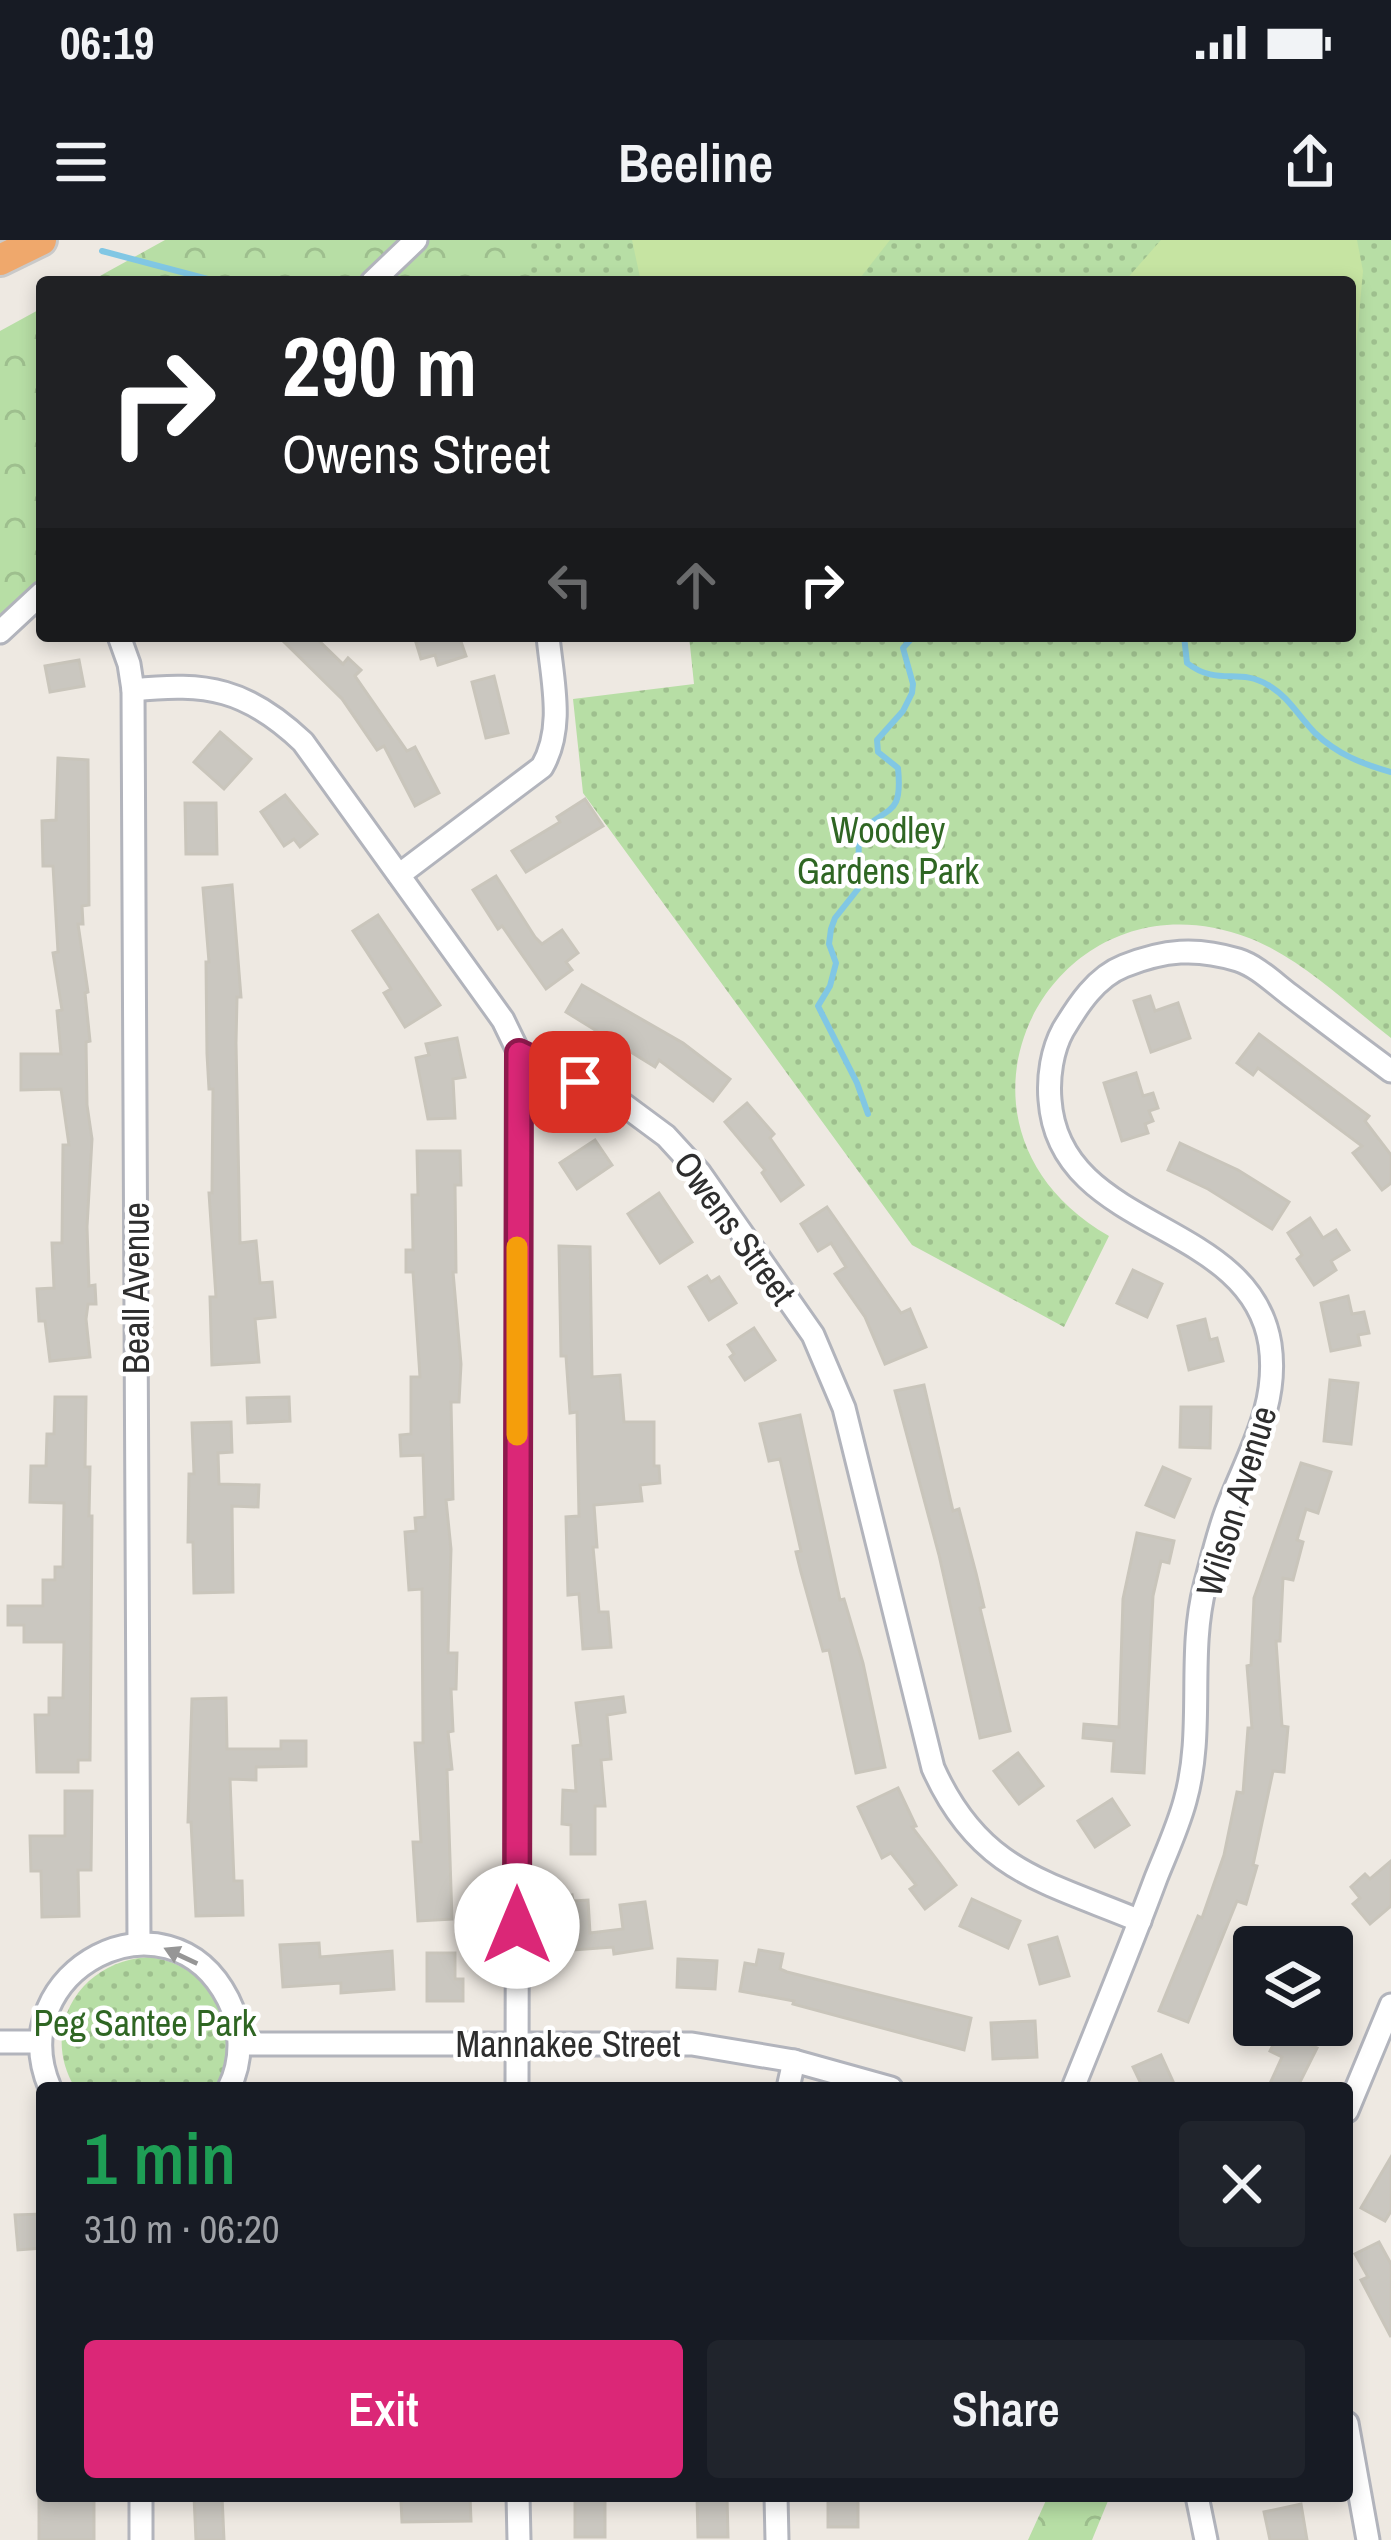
<!DOCTYPE html>
<meta charset="utf-8">
<style>
body{margin:0;font-family:"Archivo Narrow",sans-serif;background:#20242c;color:#f1f3f6;height:100vh;display:flex;flex-direction:column;font-size:45px;white-space:nowrap}
*{box-sizing:border-box;margin:0}
p{font-size:39px;color:#9ea1a6}
.icon{flex:none;width:66px;height:66px;fill:none;stroke:currentColor;stroke-width:2;stroke-linecap:round;stroke-linejoin:round}
.map{position:relative;flex:1;overflow:hidden}
.side{position:absolute;left:36px;top:1842px;width:1317px;height:420px;display:flex;flex-direction:column;background:#171b24;border-radius:12px;box-shadow:0 6px 18px #0003}
.side>*{flex:none}
.banner{position:absolute;left:36px;top:36px;width:1320px;height:366px;border-radius:12px;box-shadow:0 6px 18px #0003;background:#202124;color:#fff;overflow:hidden}
.fabs{position:absolute;left:1233px;top:1686px;display:grid;gap:24px}
.fabs a{display:grid;place-items:center;width:120px;height:120px;border-radius:12px;background:#171b24;box-shadow:0 6px 18px #0003;font-size:60px}
.pin{position:absolute;display:grid;place-items:center;width:102px;height:102px;color:#fff;margin:-51px;border-radius:24px;box-shadow:0 6px 18px #0006}
.me{position:absolute;width:132px;margin:-66px;rotate:0deg;stroke-linejoin:round;filter:drop-shadow(0 0 9px #0008)}
.turn{display:flex;align-items:center;gap:42px;height:252px;padding:0 48px;font-size:54px}
.turn .icon{width:156px;height:156px;stroke-width:2.5}
.turn b{display:block;font-size:84px;line-height:102px}
.lanes{display:flex;align-items:center;height:114px;padding:0 48px;background:#0003;justify-content:center;gap:60px;direction:ltr}
.lanes .off{opacity:.35}
.round{display:grid;place-items:center;flex:none;width:126px;height:126px;border-radius:12px;background:#20242c}
.headline{display:flex;align-items:center;justify-content:space-between;height:204px;padding:0 48px}
h1{font-size:72px;font-weight:600;line-height:90px;color:#1e9e55}
.button{display:flex;gap:24px;margin-top:auto;padding:24px 48px}
.button a{flex:1;height:138px;border-radius:12px;background:#db2777;color:#fff;font-size:48px;font-weight:600;line-height:138px;text-align:center}
.button a+a{background:#20242c;color:#f1f3f6}
.status{display:flex;justify-content:space-between;align-items:center;height:84px;padding:0 60px;background:#171b24;direction:ltr}
.status svg{height:33px;fill:currentColor}
header{display:flex;justify-content:space-between;align-items:center;height:156px;padding:0 48px;background:#171b24;font-size:54px;font-weight:600}
.map>svg:first-child{display:block}
.forest{fill:url(#forest-crowns)}
.park{fill:url(#park-dots)}
.pitch{fill:#c6e4a2}
.lines{fill:none;stroke-linecap:round;stroke-linejoin:round}
.stream{stroke:#81c7e4;stroke-width:6}
.building{fill:#cac7c0;stroke:#c9c5bb;stroke-width:3}
.minor-casing{stroke:#b2b4bc;stroke-width:27}
.highway-casing{stroke:#c9c9c9;stroke-width:36}
.minor{stroke:#fff;stroke-width:21}
.highway{stroke:#efa86c;stroke-width:30}
.oneway{fill:#969696}
.route-casing{stroke:#8e194d;stroke-width:30}
.route{stroke:#db2777;stroke-width:21}
.slow{stroke:#f59e0b;stroke-width:21}
.labels{text-anchor:middle;dominant-baseline:central;stroke-width:9;stroke-linejoin:round;paint-order:stroke}
.park-label{font-size:36px;fill:#2f6623;stroke:#fff}
.street-label{font-size:36px;fill:#2e2e2e;stroke:#fff}
</style>
<div class="status"><b>06:19</b><svg viewBox="0 0 49 12"><path d="M0 12V9h3v3zM5 12V6h3v6zM10 12V3h3v9zM15 12V0h3v12zM26 1h20v11H26zM47 4h2v5h-2z"/></svg></div>
<header><svg class="icon" aria-label="menu" viewBox="0 0 24 24"><path d="M4 6h16M4 12h16M4 18h16"/></svg>Beeline<svg class="icon" aria-label="share" viewBox="0 0 24 24"><path d="M12 15V3M7 8l5-5 5 5M5 13v7h14v-7"/></svg></header>
<div class="map">
<svg width="1391" height="2300" viewBox="0 0 1391 2300">
<defs>
<pattern id="forest-crowns" width="20" height="18" patternUnits="userSpaceOnUse" patternTransform="scale(3)"><rect width="20" height="18" fill="#b7dea5"/><path d="M2 6a3 3 0 1 1 6 0M12 15a3 3 0 1 1 6 0" fill="none" stroke="#9ebf8e"/></pattern>
<pattern id="park-dots" width="8" height="8" patternUnits="userSpaceOnUse" patternTransform="scale(3)"><rect width="8" height="8" fill="#b7dea5"/><path d="M2 2h.1M6 6h.1" fill="none" stroke="#9ebf8e" stroke-width="1.8" stroke-linecap="round"/></pattern>
</defs>
<rect width="100%" height="100%" fill="#eee9e2"/>
<g class="forest">
<path d="M 165,0 L 530,0 L 556,42 L 89,42 Z"/>
<path d="M 42,68 L 42,353 L 0,392 L 0,91 Z"/>
<path d="M 1048,2256 L 1110,2256 L 1092,2300 L 1028,2300 Z"/>
</g>
<g class="park">
<path d="M 527,0 L 1391,0 L 1391,798 C 1347,764 1301,718 1249,698 C 1052,622 915,885 1109,996 L 1064,1087 L 912,1005 L 583,553 L 573,459 L 694,444 L 689,396 L 1350,396 L 1350,42 L 531,42 Z"/>
<path d="M 148,1717 C 213,1724 248,1791 215,1848 L 75,1848 C 39,1788 80,1721 148,1717 Z"/>
</g>
<g class="pitch">
<path d="M 632,0 L 890,0 L 857,42 L 641,42 Z"/>
<path d="M 1161,0 L 1357,0 L 1363,31 L 1354,130 L 1350,136 L 1350,42 L 1124,42 Z"/>
</g>
<g class="lines">
<g class="stream">
<path d="M 102,11 L 219,42"/>
<path d="M 1184,396 L 1187,423 C 1218,447 1239,427 1268,445 C 1288,456 1299,477 1315,493 C 1337,514 1362,524 1391,532"/>
<path d="M 868,874 L 857,843 L 818,766 L 830,746 L 836,723 L 829,704 L 831,689 L 835,678 L 858,649 L 859,593 C 887,565 903,578 898,528 L 878,512 L 877,500 L 903,471 L 912,453 L 913,444 L 903,408 L 914,396"/>
</g>
</g>
<g class="building">
<path d="M 278,396 L 314,396 L 343,424 L 348,418 L 361,430 L 355,436 L 407,511 L 415,507 L 439,553 L 415,566 L 384,506 L 377,510 L 342,459 Z"/>
<path d="M 414,396 L 459,396 L 466,416 L 438,425 L 435,415 L 421,419 Z"/>
<path d="M 79,420 L 84,446 L 50,452 L 45,426 Z"/>
<path d="M 494,436 L 508,493 L 486,498 L 472,442 Z"/>
<path d="M 220,492 L 251,519 L 224,549 L 194,522 Z"/>
<path d="M 58,518 L 88,520 L 89,665 L 82,666 L 83,684 L 78,684 L 88,752 L 85,753 L 90,801 L 86,802 L 87,865 L 92,899 L 87,987 L 89,1046 L 95,1045 L 96,1064 L 88,1064 L 86,1079 L 90,1117 L 50,1121 L 45,1081 L 39,1081 L 37,1049 L 54,1048 L 52,1003 L 62,1003 L 63,905 L 69,905 L 61,849 L 21,850 L 21,814 L 61,814 L 57,771 L 62,770 L 53,713 L 58,712 L 53,626 L 43,626 L 42,581 L 56,580 Z"/>
<path d="M 285,555 L 317,594 L 300,607 L 294,599 L 284,606 L 261,572 Z"/>
<path d="M 585,559 L 603,586 L 526,632 L 512,611 L 560,582 L 557,577 Z"/>
<path d="M 185,563 L 216,563 L 217,614 L 186,614 Z"/>
<path d="M 496,636 L 535,697 L 542,704 L 562,690 L 578,713 L 566,722 L 572,730 L 546,749 L 502,686 L 498,689 L 473,650 Z"/>
<path d="M 232,645 L 241,757 L 237,757 L 236,803 L 240,1003 L 256,1001 L 260,1043 L 272,1042 L 275,1077 L 255,1079 L 259,1122 L 212,1125 L 210,1057 L 216,1057 L 209,953 L 212,953 L 213,849 L 209,849 L 207,814 L 206,722 L 209,722 L 203,648 Z"/>
<path d="M 378,675 L 440,765 L 405,787 L 384,753 L 391,749 L 353,691 Z"/>
<path d="M 582,745 L 683,803 L 730,839 L 713,861 L 659,820 L 655,827 L 566,772 Z"/>
<path d="M 1150,756 L 1155,771 L 1178,763 L 1190,798 L 1151,812 L 1134,761 Z"/>
<path d="M 1259,794 L 1369,876 L 1365,881 L 1391,915 L 1391,943 L 1382,950 L 1353,913 L 1362,906 L 1258,828 L 1253,835 L 1237,823 Z"/>
<path d="M 457,798 L 465,837 L 453,839 L 455,878 L 428,879 L 416,818 L 429,815 L 426,804 Z"/>
<path d="M 1136,833 L 1143,856 L 1153,853 L 1158,868 L 1149,871 L 1153,881 L 1145,884 L 1148,893 L 1122,901 L 1104,843 Z"/>
<path d="M 747,863 L 774,894 L 770,898 L 803,945 L 781,961 L 762,933 L 765,930 L 725,882 Z"/>
<path d="M 595,900 L 612,925 L 577,949 L 560,923 Z"/>
<path d="M 1180,903 L 1238,930 L 1289,962 L 1272,989 L 1208,949 L 1168,930 Z"/>
<path d="M 417,911 L 460,911 L 461,945 L 455,945 L 456,1032 L 453,1032 L 461,1124 L 459,1162 L 451,1162 L 453,1259 L 446,1260 L 451,1309 L 448,1413 L 457,1413 L 456,1449 L 451,1449 L 453,1491 L 448,1492 L 452,1529 L 447,1530 L 452,1679 L 418,1681 L 413,1602 L 421,1602 L 415,1503 L 423,1503 L 422,1349 L 409,1350 L 405,1292 L 416,1291 L 415,1278 L 425,1277 L 423,1215 L 401,1216 L 400,1195 L 411,1194 L 411,1137 L 420,1137 L 413,1032 L 406,1032 L 406,1010 L 413,1010 L 412,955 L 418,955 Z"/>
<path d="M 659,953 L 692,1002 L 660,1023 L 628,974 Z"/>
<path d="M 827,967 L 901,1073 L 910,1069 L 926,1107 L 885,1124 L 865,1077 L 835,1034 L 846,1027 L 831,1003 L 818,1011 L 801,984 Z"/>
<path d="M 1310,978 L 1323,998 L 1336,990 L 1349,1010 L 1331,1021 L 1336,1030 L 1314,1045 L 1297,1019 L 1302,1015 L 1288,993 Z"/>
<path d="M 559,1006 L 590,1007 L 592,1137 L 620,1135 L 624,1182 L 654,1182 L 654,1226 L 659,1226 L 660,1243 L 640,1245 L 642,1261 L 594,1265 L 597,1307 L 593,1307 L 599,1372 L 608,1372 L 611,1407 L 583,1409 L 579,1354 L 568,1355 L 566,1277 L 579,1276 L 577,1172 L 570,1173 L 566,1116 L 561,1116 Z"/>
<path d="M 1133,1030 L 1162,1044 L 1147,1077 L 1117,1063 Z"/>
<path d="M 707,1036 L 711,1042 L 719,1037 L 736,1063 L 709,1080 L 689,1047 Z"/>
<path d="M 1348,1056 L 1352,1074 L 1364,1072 L 1369,1093 L 1358,1095 L 1360,1105 L 1331,1111 L 1321,1063 Z"/>
<path d="M 1205,1079 L 1210,1100 L 1217,1098 L 1223,1121 L 1189,1130 L 1178,1086 Z"/>
<path d="M 754,1088 L 775,1120 L 745,1140 L 730,1117 L 734,1114 L 728,1105 Z"/>
<path d="M 1330,1140 L 1358,1143 L 1351,1204 L 1324,1201 Z"/>
<path d="M 924,1145 L 953,1271 L 959,1269 L 976,1333 L 984,1367 L 980,1368 L 1010,1491 L 980,1498 L 939,1315 L 895,1151 Z"/>
<path d="M 55,1157 L 86,1157 L 85,1227 L 90,1227 L 89,1276 L 92,1276 L 90,1520 L 78,1520 L 78,1532 L 37,1532 L 35,1475 L 49,1475 L 49,1458 L 63,1458 L 64,1402 L 24,1402 L 24,1385 L 8,1385 L 8,1366 L 43,1366 L 43,1340 L 55,1340 L 55,1327 L 63,1327 L 64,1263 L 30,1262 L 31,1226 L 46,1226 L 47,1194 L 54,1194 Z"/>
<path d="M 289,1157 L 290,1181 L 248,1183 L 247,1158 Z"/>
<path d="M 1181,1167 L 1211,1167 L 1210,1208 L 1180,1207 Z"/>
<path d="M 800,1175 L 840,1360 L 844,1359 L 863,1423 L 885,1527 L 856,1533 L 829,1410 L 823,1411 L 801,1332 L 796,1312 L 801,1311 L 780,1219 L 769,1221 L 760,1184 Z"/>
<path d="M 231,1182 L 232,1212 L 218,1213 L 219,1244 L 259,1245 L 258,1267 L 232,1266 L 233,1352 L 194,1353 L 193,1302 L 188,1302 L 189,1234 L 194,1234 L 192,1183 Z"/>
<path d="M 1301,1223 L 1331,1232 L 1318,1273 L 1306,1269 L 1297,1300 L 1303,1302 L 1293,1340 L 1283,1338 L 1280,1401 L 1276,1401 L 1282,1486 L 1288,1487 L 1284,1532 L 1273,1531 L 1253,1625 L 1257,1626 L 1246,1664 L 1237,1661 L 1188,1782 L 1159,1771 L 1198,1676 L 1202,1678 L 1224,1615 L 1237,1552 L 1243,1553 L 1248,1488 L 1252,1488 L 1247,1426 L 1251,1425 L 1254,1358 Z"/>
<path d="M 1163,1227 L 1190,1239 L 1174,1277 L 1146,1265 Z"/>
<path d="M 1137,1293 L 1174,1301 L 1169,1323 L 1161,1321 L 1153,1356 L 1144,1533 L 1112,1531 L 1114,1501 L 1083,1498 L 1084,1484 L 1119,1487 L 1123,1359 Z"/>
<path d="M 623,1457 L 625,1472 L 607,1475 L 611,1519 L 601,1520 L 605,1566 L 595,1566 L 595,1614 L 571,1614 L 571,1585 L 562,1584 L 563,1550 L 576,1551 L 573,1506 L 581,1505 L 576,1463 Z"/>
<path d="M 226,1458 L 227,1509 L 281,1509 L 281,1501 L 306,1501 L 306,1526 L 256,1527 L 256,1540 L 230,1539 L 234,1641 L 242,1641 L 243,1675 L 196,1676 L 191,1582 L 188,1582 L 192,1459 Z"/>
<path d="M 1018,1513 L 1043,1546 L 1019,1564 L 994,1531 Z"/>
<path d="M 898,1548 L 916,1586 L 912,1587 L 956,1645 L 925,1669 L 910,1649 L 916,1645 L 891,1613 L 882,1618 L 858,1567 Z"/>
<path d="M 65,1551 L 92,1551 L 91,1630 L 78,1630 L 79,1676 L 42,1677 L 41,1631 L 31,1631 L 30,1596 L 65,1596 Z"/>
<path d="M 1112,1559 L 1129,1585 L 1095,1607 L 1078,1581 Z"/>
<path d="M 1391,1621 L 1391,1666 L 1370,1684 L 1353,1664 L 1360,1658 L 1351,1647 L 1365,1634 L 1370,1639 Z"/>
<path d="M 572,1655 L 573,1661 L 588,1660 L 590,1693 L 623,1689 L 620,1665 L 645,1662 L 652,1708 L 614,1714 L 613,1707 L 547,1712 L 546,1699 L 556,1698 L 553,1657 Z"/>
<path d="M 972,1659 L 1020,1681 L 1008,1708 L 960,1686 Z"/>
<path d="M 1057,1697 L 1069,1736 L 1040,1744 L 1029,1705 Z"/>
<path d="M 319,1703 L 320,1717 L 392,1711 L 394,1749 L 341,1753 L 341,1743 L 283,1747 L 280,1705 Z"/>
<path d="M 759,1710 L 783,1714 L 780,1729 L 787,1732 L 971,1778 L 964,1810 L 793,1764 L 794,1761 L 740,1751 L 745,1723 L 756,1725 Z"/>
<path d="M 427,1713 L 455,1713 L 455,1739 L 463,1739 L 463,1761 L 427,1761 Z"/>
<path d="M 678,1719 L 717,1721 L 715,1749 L 677,1747 Z"/>
<path d="M 1035,1781 L 1037,1817 L 993,1819 L 991,1783 Z"/>
<path d="M 1290,1785 L 1320,1785 L 1310,1805 L 1317,1808 L 1297,1848 L 1268,1848 L 1282,1817 L 1270,1811 L 1279,1793 L 1285,1796 Z"/>
<path d="M 1161,1815 L 1176,1848 L 1143,1848 L 1133,1827 Z"/>
<path d="M 1391,1917 L 1391,1971 L 1385,1981 L 1361,1968 Z"/>
<path d="M 42,1974 L 42,2008 L 18,2010 L 15,1975 Z"/>
<path d="M 1379,2002 L 1391,2024 L 1391,2097 L 1361,2040 L 1368,2037 L 1355,2014 Z"/>
<rect x="39" y="2256" width="55" height="44"/>
<path d="M 194,2256 L 222,2256 L 224,2300 L 196,2300 Z"/>
<path d="M 412,2256 L 470,2256 L 471,2281 L 402,2282 L 401,2261 L 412,2260 Z"/>
<rect x="575" y="2256" width="30" height="41"/>
<path d="M 697,2256 L 727,2256 L 728,2297 L 698,2297 Z"/>
<rect x="828" y="2256" width="30" height="31"/>
<path d="M 1301,2264 L 1307,2300 L 1270,2300 L 1264,2272 Z"/>
</g>
<g class="lines">
<defs>
<g id="minor">
<path d="M 372,42 L 416,0"/>
<path d="M 0,392 L 42,353"/>
<path d="M 119,396 L 129,424 L 133,450 L 139,1703"/>
<path d="M 133,450 C 207,442 247,449 303,502 L 503,780 L 519,813 L 612,856 L 666,896 L 699,932 L 813,1095 L 844,1168 L 933,1528 C 979,1631 1044,1641 1140,1681"/>
<path d="M 399,635 L 542,527 C 565,487 552,440 548,396"/>
<path d="M 0,1802 L 39,1802"/>
<path d="M 240,1804 L 692,1804 L 794,1821 L 891,1848"/>
<path d="M 50,1848 C 0,1731 168,1642 228,1759 C 242,1787 243,1820 229,1848"/>
<path d="M 517,1848 L 519,813"/>
<path d="M 788,1848 L 794,1821"/>
<path d="M 1073,1848 C 1101,1778 1130,1708 1156,1638 C 1166,1613 1178,1587 1185,1561 C 1205,1491 1187,1416 1205,1346 C 1212,1320 1218,1292 1228,1267 C 1249,1212 1279,1165 1270,1104 C 1250,978 1059,993 1050,860 C 1048,837 1052,810 1063,790 C 1078,765 1096,737 1124,726 C 1164,710 1196,707 1238,720 C 1257,726 1274,743 1290,755 C 1323,780 1357,806 1391,831"/>
<path d="M 1347,1871 L 1391,1765"/>
<path d="M 1347,2183 L 1368,2300"/>
<path d="M 141,2256 L 141,2300"/>
<path d="M 518,2256 L 519,2300"/>
<path d="M 776,2256 L 777,2300"/>
<path d="M 1197,2256 L 1206,2300"/>
</g>
<path id="highway" d="M 0,20 L 41,0"/>
</defs>
<use href="#minor" class="minor-casing"/>
<use href="#highway" class="highway-casing"/>
<use href="#minor" class="minor"/>
<use href="#highway" class="highway"/>
</g>
<defs><path id="oneway-solid" d="M-6-.8H1V-3.2L6.5 0L1 3.2V.8H-6Z" transform="scale(3)"/></defs>
<use class="oneway" href="#oneway-solid" transform="translate(181 1716) rotate(-155)"/>
<g class="lines">
<defs>
<path id="route" d="M 517,1686 L 519,813 L 580,842"/>
</defs>
<use href="#route" class="route-casing"/>
<use href="#route" class="route"/>
<path class="slow" d="M 517,1007 L 517,1195"/>
</g>
<g class="labels">
<g class="park-label">
<text x="888" y="590">Woodley<tspan x="888" dy="41">Gardens Park</tspan></text>
<text x="145" y="1783">Peg Santee Park</text>
</g>
<g class="street-label">
<text transform="translate(735 988) rotate(54)">Owens Street</text>
<text transform="translate(136 1048) rotate(-90)">Beall Avenue</text>
<text transform="translate(1236 1261) rotate(-73)">Wilson Avenue</text>
<text x="568" y="1804">Mannakee Street</text>
</g>
</g>
</svg>
<div class="fabs">
<a><svg class="icon" aria-label="layers" viewBox="0 0 24 24"><path d="M12 4l9 5-9 5-9-5zM3 14l9 5 9-5"/></svg></a>
</div>
<div class="pin" style="left:580px;top:842px;background:#d93025"><svg class="icon" aria-label="arrive" viewBox="0 0 24 24"><path d="M6 21V4h12l-3 4 3 4H6"/></svg></div>
<svg class="me" style="left:517px;top:1686px" viewBox="-20 -20 40 40"><circle r="19" fill="#fff"/><path d="M0-13L10 11 0 6-10 11z" fill="#db2777"/></svg>
<div class="banner">
<div class="turn"><svg class="icon" aria-label="right" viewBox="0 0 24 24"><path d="M7 20v-9h11M14 6l5 5-5 5"/></svg><div><b>290 m</b>Owens Street</div></div>
<div class="lanes"><svg class="icon off" aria-label="left" viewBox="0 0 24 24"><path d="M17 20v-9H6M10 6l-5 5 5 5"/></svg><svg class="icon off" aria-label="ahead" viewBox="0 0 24 24"><path d="M12 20V5M6 11l6-6 6 6"/></svg><svg class="icon" aria-label="right" viewBox="0 0 24 24"><path d="M7 20v-9h11M14 6l5 5-5 5"/></svg></div>
</div>
<section class="side">
<div class="headline"><div><h1>1 min</h1><p>310 m · 06:20</p></div><a class="round"><svg class="icon" aria-label="close" viewBox="0 0 24 24"><path d="M6 6l12 12M18 6L6 18"/></svg></a></div>
<div class="button"><a>Exit</a><a>Share</a></div>
</section>
</div>
